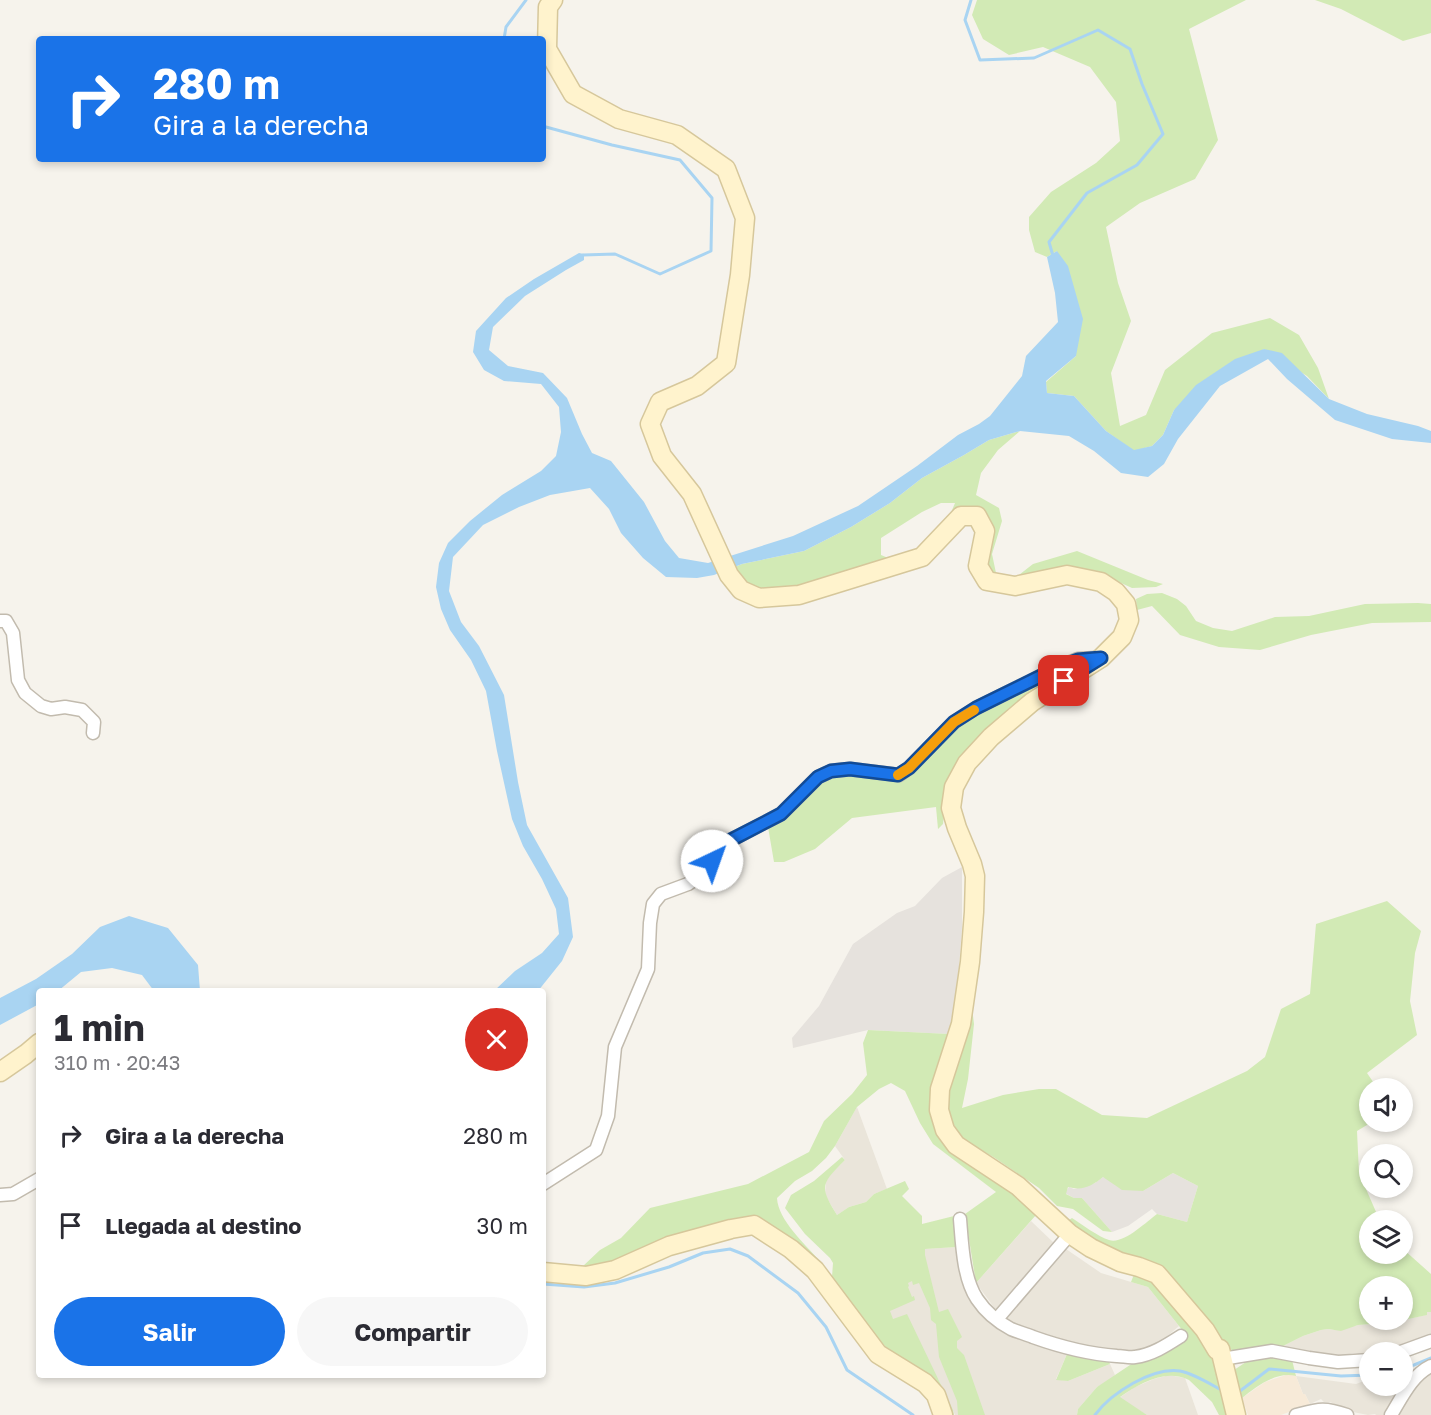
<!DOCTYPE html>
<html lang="es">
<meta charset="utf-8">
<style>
body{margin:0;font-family:"Golos Text",sans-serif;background:#f7f7f7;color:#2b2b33;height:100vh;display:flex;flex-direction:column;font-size:22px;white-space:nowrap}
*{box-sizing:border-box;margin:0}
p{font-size:20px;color:#7c7c81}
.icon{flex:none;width:33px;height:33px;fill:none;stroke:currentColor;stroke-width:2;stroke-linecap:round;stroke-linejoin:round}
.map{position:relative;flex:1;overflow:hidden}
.panel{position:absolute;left:36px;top:988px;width:510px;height:390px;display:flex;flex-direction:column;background:#fff;border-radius:6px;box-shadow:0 3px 9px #0003}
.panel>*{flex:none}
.banner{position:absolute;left:36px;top:36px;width:510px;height:126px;border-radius:6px;box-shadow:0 3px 9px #0003;background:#1a73e8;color:#fff;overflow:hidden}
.buttons{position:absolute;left:1359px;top:1078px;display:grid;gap:12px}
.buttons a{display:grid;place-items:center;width:54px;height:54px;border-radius:50%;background:#fff;box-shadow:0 3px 9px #0003;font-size:30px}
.pin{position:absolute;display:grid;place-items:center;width:51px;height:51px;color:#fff;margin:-26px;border-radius:12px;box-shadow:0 3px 9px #0006}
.me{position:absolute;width:66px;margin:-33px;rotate:42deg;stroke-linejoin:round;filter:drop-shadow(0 0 4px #0008)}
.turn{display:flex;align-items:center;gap:21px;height:126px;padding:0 18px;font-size:27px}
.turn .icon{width:78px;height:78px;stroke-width:2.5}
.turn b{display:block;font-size:42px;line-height:51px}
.round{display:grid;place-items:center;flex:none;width:63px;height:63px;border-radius:32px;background:#f7f7f7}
.head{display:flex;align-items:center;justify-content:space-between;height:102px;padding:0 18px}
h1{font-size:36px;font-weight:700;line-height:45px}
.cta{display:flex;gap:12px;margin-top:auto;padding:12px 18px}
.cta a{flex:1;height:69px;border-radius:36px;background:#1a73e8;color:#fff;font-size:24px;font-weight:700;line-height:69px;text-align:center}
.cta a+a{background:#f7f7f7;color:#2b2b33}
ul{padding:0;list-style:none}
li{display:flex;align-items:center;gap:18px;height:90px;padding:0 18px}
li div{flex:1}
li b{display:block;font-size:22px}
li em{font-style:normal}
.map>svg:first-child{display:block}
.residential{fill:#eae5da}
.commercial{fill:#f7ead8}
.industrial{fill:#e6e2dd}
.green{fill:#d2eab5;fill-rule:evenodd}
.water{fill:#a9d4f2}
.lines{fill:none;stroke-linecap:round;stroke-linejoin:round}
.stream{stroke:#a9d4f2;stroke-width:3}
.minor-casing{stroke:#c2bbae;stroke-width:15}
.secondary-casing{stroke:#d6c79b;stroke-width:21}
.minor{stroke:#fff;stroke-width:12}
.secondary{stroke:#fff3cd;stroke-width:18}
.route-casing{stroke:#114b97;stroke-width:15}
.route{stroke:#1a73e8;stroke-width:10}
.slow{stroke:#f59e0b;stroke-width:10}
</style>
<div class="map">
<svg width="1431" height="1415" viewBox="0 0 1431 1415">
<rect width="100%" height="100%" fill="#f6f3ec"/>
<g class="residential">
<path d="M 857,1107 L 887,1189 L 874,1194 L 866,1202 L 849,1207 L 837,1215 L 825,1195 L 826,1181 L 830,1175 L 845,1160 L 835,1146 Z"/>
<path d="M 1031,1221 L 1054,1243 L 996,1310 L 976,1283 Z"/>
<path d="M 957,1247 L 985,1316 L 993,1325 L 1007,1334 L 1067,1354 L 1056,1379 L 1068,1381 L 1110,1364 L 1115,1375 L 1112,1379 L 1097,1387 L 1078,1409 L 1077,1415 L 955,1415 L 938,1379 L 870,1318 L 925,1249 Z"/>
<path d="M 1066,1249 L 1101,1273 L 1148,1287 L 1179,1326 L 1164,1339 L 1151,1346 L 1137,1351 L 1130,1352 L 1069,1343 L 1030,1330 L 1005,1319 Z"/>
<path d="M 1426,1312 L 1431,1312 L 1431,1337 L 1377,1353 L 1370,1353 L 1369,1355 L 1353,1353 L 1335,1358 L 1321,1354 L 1279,1348 L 1303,1336 L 1321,1330 L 1328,1329 L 1333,1330 L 1358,1325 L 1391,1323 L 1426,1315 Z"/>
<path d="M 1411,1367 L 1416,1371 L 1386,1415 L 1376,1415 L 1375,1414 L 1368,1415 L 1353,1412 L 1330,1402 L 1324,1402 L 1321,1399 L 1310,1404 L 1305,1394 L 1303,1394 L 1296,1376 L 1356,1384 L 1369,1379 L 1370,1386 L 1402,1386 L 1403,1369 Z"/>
<path d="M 1431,1371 L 1431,1415 L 1397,1415 L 1412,1389 Z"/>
<path d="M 1169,1375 L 1185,1378 L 1198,1415 L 1147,1415 L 1119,1398 L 1135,1387 L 1154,1379 Z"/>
</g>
<path class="commercial" d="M 1289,1374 L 1296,1376 L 1303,1394 L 1305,1394 L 1310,1404 L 1281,1415 L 1248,1415 L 1242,1398 L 1265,1382 Z"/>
<g class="industrial">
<path d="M 962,867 L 962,928 L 958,981 L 949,1034 L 868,1030 L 793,1048 L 792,1038 L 819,1006 L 853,944 L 897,913 L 915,906 L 942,878 Z"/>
<path d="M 1173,1173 L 1198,1186 L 1187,1222 L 1157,1214 L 1152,1209 L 1128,1226 L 1112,1232 L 1082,1198 L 1074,1198 L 1065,1193 L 1069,1187 L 1074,1189 L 1095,1183 L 1103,1177 L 1143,1191 Z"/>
</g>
<g class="green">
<path d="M 977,0 L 1246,0 L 1189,29 L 1218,140 L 1195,179 L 1140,203 L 1106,227 L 1118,283 L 1131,321 L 1111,373 L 1120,426 L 1146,415 L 1165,370 L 1212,333 L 1270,318 L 1299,335 L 1318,368 L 1329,399 L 1307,376 L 1264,349 L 1174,410 L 1163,435 L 1152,446 L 1134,451 L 1106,431 L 1074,396 L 1047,393 L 1046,382 L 1076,356 L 1057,251 L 1047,257 L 1035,252 L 1029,230 L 1029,217 L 1051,192 L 1096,163 L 1120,141 L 1116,102 L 1090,67 L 1043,47 L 1009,55 L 983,39 L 972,15 Z"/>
<path d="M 1315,0 L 1431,0 L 1431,33 L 1403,41 L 1341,9 Z"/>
<path d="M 1020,431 L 998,450 L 981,473 L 976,495 L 999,508 L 1002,521 L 992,554 L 996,573 L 1015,578 L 1033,564 L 1077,551 L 1148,580 L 1163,584 L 1156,587 L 1132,588 L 1108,577 L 1071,571 L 1031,578 L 1012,583 L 994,577 L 989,567 L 988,552 L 991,536 L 990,520 C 987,517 985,514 982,513 C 969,506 954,519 945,527 L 955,503 L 941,503 L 922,512 L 881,538 L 881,555 L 893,560 L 848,577 L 776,592 L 747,586 L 734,573 L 732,568 L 742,564 L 804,551 L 851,527 L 890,503 L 922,478 L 964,455 L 989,440 Z"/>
<path d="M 1162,593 L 1177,599 L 1186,606 L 1196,621 L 1213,628 L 1232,631 L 1275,617 L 1309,616 L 1365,604 L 1418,603 L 1431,604 L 1431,622 L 1372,623 L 1311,635 L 1260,650 L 1219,647 L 1180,635 L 1152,606 L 1137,610 L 1136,599 L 1147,594 Z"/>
<path d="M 1071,665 L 1024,702 L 945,805 L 943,824 L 938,829 L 936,807 L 852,818 L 815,849 L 784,862 L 774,862 L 768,827 C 784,813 812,784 830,776 C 845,770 871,776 886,778 L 969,717 Z"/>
<path d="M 1387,901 L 1421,931 L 1415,953 L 1410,1001 L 1417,1035 L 1367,1073 L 1378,1089 L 1370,1089 L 1370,1122 L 1372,1122 L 1357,1131 L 1359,1173 L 1380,1221 L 1370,1221 L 1370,1254 L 1402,1254 L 1403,1249 L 1431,1274 L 1431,1312 L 1427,1312 L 1427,1315 L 1404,1320 L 1403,1322 L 1358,1325 L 1341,1331 L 1328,1329 L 1321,1330 L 1303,1336 L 1279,1348 L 1236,1352 L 1228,1348 L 1135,1258 L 1104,1247 L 1068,1223 L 1069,1220 L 1072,1218 C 1081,1224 1099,1237 1109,1240 C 1123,1245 1146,1222 1157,1214 L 1187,1222 L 1198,1186 L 1173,1173 L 1143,1191 L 1122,1190 L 1103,1177 C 1092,1186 1083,1191 1068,1187 L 1066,1194 L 1074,1198 L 1082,1198 L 1112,1232 L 1103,1231 L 1073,1209 L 1057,1206 L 1039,1188 L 995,1158 L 963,1139 L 949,1117 L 947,1100 L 957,1065 L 971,1000 L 974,1024 L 968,1079 L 962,1108 L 1003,1095 L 1039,1089 L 1056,1089 L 1102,1115 L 1147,1118 L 1247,1071 L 1265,1057 L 1281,1009 L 1310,994 L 1316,924 ZM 1370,1287 L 1402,1287 L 1402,1320 L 1370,1320 Z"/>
<path d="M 868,1030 L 949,1034 L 933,1119 L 1036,1215 L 976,1283 L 965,1214 L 996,1192 L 933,1144 L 920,1123 L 905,1091 L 891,1083 L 879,1089 L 857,1107 L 835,1146 L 826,1158 L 812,1171 L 795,1181 L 777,1198 C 778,1220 805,1244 819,1260 L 818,1267 L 760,1223 L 617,1263 L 582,1267 L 600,1250 L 621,1238 L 650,1208 L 748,1184 L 809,1152 L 824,1121 L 852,1094 L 867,1075 L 863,1043 Z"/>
<path d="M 842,1157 L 845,1160 C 821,1184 819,1186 837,1215 L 849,1207 L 866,1202 L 874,1194 L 905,1181 L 909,1189 L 902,1196 L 922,1216 L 922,1224 L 954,1216 L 957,1247 L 925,1249 L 925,1255 L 939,1312 L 948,1309 L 962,1337 L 957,1341 L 957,1348 L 964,1355 L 985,1415 L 958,1415 L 957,1401 L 939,1357 L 936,1324 L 931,1320 L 930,1308 L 919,1283 L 913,1285 L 912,1281 L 908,1283 L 909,1286 L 908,1287 L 912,1297 L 914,1296 L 915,1300 L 890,1311 L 893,1319 L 907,1314 L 953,1410 L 954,1415 L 947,1415 L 873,1333 L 840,1292 L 832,1277 L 833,1263 L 830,1258 L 805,1234 L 785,1208 L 791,1195 L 814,1181 Z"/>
<path d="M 1135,1272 L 1153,1278 L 1217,1356 L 1230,1415 L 1219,1415 L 1212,1402 L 1189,1380 C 1165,1368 1139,1384 1120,1397 L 1147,1415 L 1077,1415 L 1078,1409 L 1097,1387 L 1133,1363 L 1149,1358 L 1187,1336 L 1148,1287 L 1131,1282 Z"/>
<path d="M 1067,1354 L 1109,1362 L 1110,1364 L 1068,1381 L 1056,1380 Z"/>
<path d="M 1272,1358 L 1292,1360 L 1296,1376 C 1276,1371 1256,1387 1242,1398 L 1236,1395 L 1231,1372 L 1246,1362 Z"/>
</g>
<g class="water">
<path d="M 1057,251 L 1068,266 L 1083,319 L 1076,356 L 1046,381 L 1047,393 L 1074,396 L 1106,431 L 1134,450 L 1152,446 L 1163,435 L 1174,410 L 1196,385 L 1235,359 L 1264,349 L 1282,353 L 1329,399 L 1367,414 L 1418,426 L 1431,431 L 1431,443 L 1392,439 L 1335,420 L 1287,379 L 1268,359 L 1220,386 L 1178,439 L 1164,464 L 1148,477 L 1121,473 L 1094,451 L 1069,436 L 1020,431 L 989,440 L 964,455 L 922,478 L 890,503 L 851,527 L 804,551 L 742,564 L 714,575 L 697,578 L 666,577 L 643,558 L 621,533 L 609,509 L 590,488 L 550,495 L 519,507 L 483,525 L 453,557 L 449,591 L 461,622 L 479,646 L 504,695 L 518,782 L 527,825 L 568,898 L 573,937 L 562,961 L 538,991 L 494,991 L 515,971 L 542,953 L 559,934 L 556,909 L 542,879 L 523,846 L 512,819 L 497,751 L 486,691 L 471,660 L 450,630 L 441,609 L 436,587 L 439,563 L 448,543 L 470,521 L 502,495 L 541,471 L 556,456 L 561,432 L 559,407 L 541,384 L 504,381 L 484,370 L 473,352 L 476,331 L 506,298 L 534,279 L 579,253 L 584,254 L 584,260 L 566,270 L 525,296 L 493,327 L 489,350 L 508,366 L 543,373 L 567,398 L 582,434 L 592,453 L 611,461 L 644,502 L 665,541 L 679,558 L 708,563 L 793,536 L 858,506 L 917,466 L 958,435 L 979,424 L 990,416 L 1022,376 L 1026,356 L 1058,322 L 1055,293 L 1047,257 Z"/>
<path d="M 129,916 L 168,928 L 198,965 L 200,991 L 154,991 L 142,975 L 112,968 L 81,972 L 58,991 L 39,992 L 39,1004 L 0,1025 L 0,998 L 36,979 L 72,954 L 100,927 Z"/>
</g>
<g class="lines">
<g class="stream">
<path d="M 971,0 L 965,20 L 980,60 L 1034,58 L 1098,30 L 1130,49 L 1142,84 L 1163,134 L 1137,165 L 1087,193 L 1049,242 L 1053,256"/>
<path d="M 504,39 L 506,27 L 526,0"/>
<path d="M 543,125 L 546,127 L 612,145 L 680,160 L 712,198 L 711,251 L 660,274 L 615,254 L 583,255"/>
<path d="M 543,1284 L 584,1287 L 615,1283 L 669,1267 L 703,1253 L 730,1249 L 748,1256 L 798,1293 L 826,1327 L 847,1370 L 913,1415"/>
<path d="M 1402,1368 L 1414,1365 L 1431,1358"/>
<path d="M 1235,1391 L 1240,1391 L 1269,1369 L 1341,1376 L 1370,1375"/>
<path d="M 1095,1415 C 1111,1393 1152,1367 1180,1371 C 1195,1374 1210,1384 1223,1391"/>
</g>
<defs>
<g id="minor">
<path d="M 0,621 L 6,621 L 13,633 L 18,680 L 25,693 L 41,706 L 51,709 L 65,707 L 82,710 L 94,722 L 93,733"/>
<path d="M 543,1184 L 596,1150 L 608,1116 L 615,1047 L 648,969 L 650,923 L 653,904 L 661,894 L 688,884 L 705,872 L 719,851 L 729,841 L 781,814 L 818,777 L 831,771 L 850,769 L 899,775 L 909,768 L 954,722 L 976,708 L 1059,667 L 1078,659 L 1097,658"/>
<path d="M 0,1195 L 13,1194 L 39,1179"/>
<path d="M 960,1219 C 962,1243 963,1278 977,1299 C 985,1311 998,1322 1011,1329 C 1018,1332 1026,1334 1033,1337 C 1061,1347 1087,1354 1117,1356 C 1123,1356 1129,1358 1135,1357 C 1152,1355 1167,1345 1181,1336"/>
<path d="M 997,1319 L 1070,1234"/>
<path d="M 1398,1353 L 1431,1341"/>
<path d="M 1222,1359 L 1272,1351 L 1309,1358 L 1338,1362 L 1370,1360"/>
<path d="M 1296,1415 C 1319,1409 1324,1407 1347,1415"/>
<path d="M 1391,1415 C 1402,1397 1412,1375 1431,1366"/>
</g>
<g id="secondary">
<path d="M 553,0 L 548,7 L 547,49 L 573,94 L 619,119 L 677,135 L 726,169 L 745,218 L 740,275 L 726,363 L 697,386 L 660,402 L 650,424 L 662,456 L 692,494 L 729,575 L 741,590 L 759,598 L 799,595 L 922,557 L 961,516 L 977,516 L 985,531 L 978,566 L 987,581 L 1015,586 L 1067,575 L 1101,582 L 1116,592 L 1126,604 L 1129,620 L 1122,637 L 1101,658 L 1032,702 L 991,737 L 967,763 L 954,787 L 951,808 L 957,828 L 972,864 L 975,876 L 974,912 L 970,962 L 961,1024 L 940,1089 L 939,1110 L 945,1130 L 956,1145 L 1018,1186 L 1070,1234 L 1091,1248 L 1120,1262 L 1139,1267 L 1157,1274 L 1205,1330 L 1217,1350 L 1220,1349 L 1236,1415"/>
<path d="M 0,1072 L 26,1054 L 39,1043"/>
<path d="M 543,1272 L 586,1276 L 615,1270 L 669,1246 L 731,1229 L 754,1225 L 791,1249 L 815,1270 L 878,1354 L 925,1383 L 936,1395 L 943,1415"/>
</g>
</defs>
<use href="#minor" class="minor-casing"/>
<use href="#secondary" class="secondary-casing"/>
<use href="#minor" class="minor"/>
<use href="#secondary" class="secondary"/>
</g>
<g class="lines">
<defs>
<path id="route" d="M 712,861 L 719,851 L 729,841 L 781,814 L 818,777 L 831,771 L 850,769 L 898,775 L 909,768 L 954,722 L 976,708 L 1059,667 L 1078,660 L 1101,658 L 1064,681"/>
</defs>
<use href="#route" class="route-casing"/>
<use href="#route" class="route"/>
<path class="slow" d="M 898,775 L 909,768 L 954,722 L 974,710"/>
</g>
</svg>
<div class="buttons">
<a><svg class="icon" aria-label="sound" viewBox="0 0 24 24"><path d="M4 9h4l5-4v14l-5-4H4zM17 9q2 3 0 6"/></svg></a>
<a><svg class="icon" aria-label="search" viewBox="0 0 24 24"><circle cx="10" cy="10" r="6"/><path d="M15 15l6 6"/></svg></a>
<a><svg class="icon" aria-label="layers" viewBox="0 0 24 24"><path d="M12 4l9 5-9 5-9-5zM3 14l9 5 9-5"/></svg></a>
<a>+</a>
<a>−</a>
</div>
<div class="pin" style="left:1064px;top:681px;background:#d93025"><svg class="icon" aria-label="arrive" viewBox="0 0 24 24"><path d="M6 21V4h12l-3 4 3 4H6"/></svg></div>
<svg class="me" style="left:712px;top:861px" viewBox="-20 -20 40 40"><circle r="19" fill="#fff"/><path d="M0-13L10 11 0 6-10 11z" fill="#1a73e8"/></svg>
<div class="banner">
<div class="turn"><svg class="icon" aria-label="right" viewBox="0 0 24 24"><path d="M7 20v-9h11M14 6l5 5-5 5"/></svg><div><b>280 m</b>Gira a la derecha</div></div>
</div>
<section class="panel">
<div class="head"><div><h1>1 min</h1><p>310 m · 20:43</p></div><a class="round" style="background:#d93025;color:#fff"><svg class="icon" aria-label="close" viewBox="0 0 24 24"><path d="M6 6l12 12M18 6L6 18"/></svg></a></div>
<ul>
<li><svg class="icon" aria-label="right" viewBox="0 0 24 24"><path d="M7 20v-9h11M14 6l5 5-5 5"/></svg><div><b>Gira a la derecha</b></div><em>280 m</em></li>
<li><svg class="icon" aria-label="arrive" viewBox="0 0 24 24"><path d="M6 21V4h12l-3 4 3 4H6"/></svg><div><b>Llegada al destino</b></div><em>30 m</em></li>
</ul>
<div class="cta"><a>Salir</a><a>Compartir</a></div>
</section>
</div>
